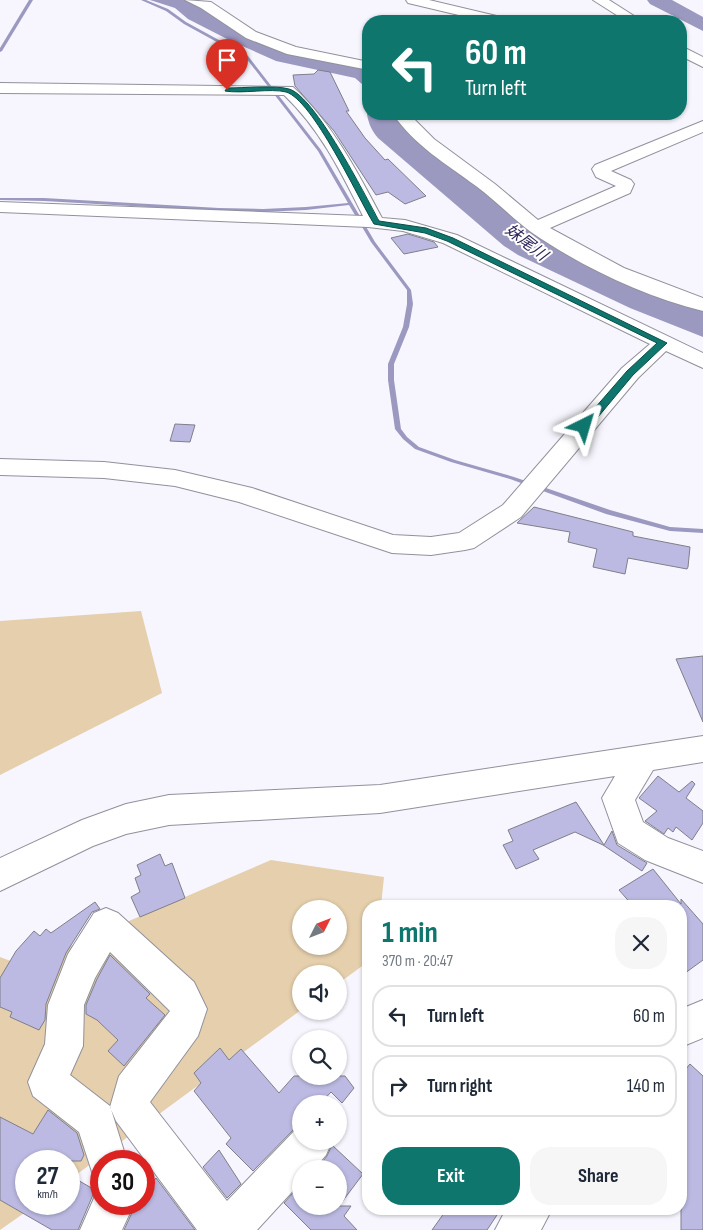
<!DOCTYPE html>
<meta charset="utf-8">
<style>
body{margin:0;font-family:"Sofia Sans Condensed","Noto Sans JP",sans-serif;background:#f6f6f7;color:#1f2937;height:100vh;display:flex;flex-direction:column;font-size:19px;white-space:nowrap}
*{box-sizing:border-box;margin:0}
p{font-size:16px;color:#747a83}
.icon{flex:none;width:28px;height:28px;fill:none;stroke:currentColor;stroke-width:2;stroke-linecap:round;stroke-linejoin:round}
.map{position:relative;flex:1;overflow:hidden}
.details{position:absolute;left:362px;top:900px;width:325px;height:315px;display:flex;flex-direction:column;background:#fff;border-radius:20px;box-shadow:0 1px 4px #0004}
.details>*{flex:none}
.top-card{position:absolute;left:362px;top:15px;width:325px;height:105px;border-radius:20px;box-shadow:0 1px 4px #0004;background:#0f766e;color:#fff;overflow:hidden}
.needle{width:32px;rotate:48deg}
.tools{position:absolute;left:292px;top:900px;display:grid;gap:10px}
.tools a{display:grid;place-items:center;width:55px;height:55px;border-radius:50%;background:#fff;box-shadow:0 1px 4px #0004;font-size:25px}
.speed{position:absolute;left:15px;top:1150px;display:flex;gap:10px;font-size:25px;font-weight:700;text-align:center}
.speed>*{display:grid;place-content:center;width:65px;height:65px;border-radius:50%;background:#fff;box-shadow:0 1px 4px #0004;line-height:1}
.speed small{font-size:12px;font-weight:400}
.speed .limit{border:8px solid #d22;background:#fff;color:#111}
.pin{position:absolute;display:grid;place-items:center;width:42px;height:42px;color:#fff;margin:-51px -21px;border-radius:50% 50% 50% 0;rotate:-45deg;box-shadow:0 0 5px #0007}
.pin .icon{rotate:45deg}
.me{position:absolute;width:55px;margin:-28px;rotate:40deg;stroke-linejoin:round;filter:drop-shadow(0 0 4px #0008)}
.turn{display:flex;align-items:center;gap:18px;height:105px;padding:0 20px;font-size:22px}
.turn .icon{width:65px;height:65px;stroke-width:2.5}
.turn b{display:block;font-size:35px;line-height:42px}
.round{display:grid;place-items:center;flex:none;width:52px;height:52px;border-radius:20px;background:#f6f6f7}
.headline{display:flex;align-items:center;justify-content:space-between;height:85px;padding:0 20px}
h1{font-size:30px;font-weight:700;line-height:38px;color:#0f766e}
.cta{display:flex;gap:10px;margin-top:auto;padding:10px 20px}
.cta a{flex:1;height:58px;border-radius:20px;background:#0f766e;color:#fff;font-size:20px;font-weight:700;line-height:58px;text-align:center}
.cta a+a{background:#f6f6f7;color:#1f2937}
ul{padding:0;list-style:none}
li{display:flex;align-items:center;gap:15px;height:62px;margin:0 10px 8px;padding:0 10px;border:2px solid #e0e1e3;border-radius:20px}
li div{flex:1}
li b{display:block;font-size:19px}
li em{font-style:normal}
.map>svg:first-child{display:block}
.green{fill:#e5cfac;fill-rule:evenodd}
.water{fill:#9b99c0}
.lines{fill:none;stroke-linecap:round;stroke-linejoin:round}
.stream{fill:#9b99c0;fill-rule:evenodd}
.river{fill:#9b99c0;fill-rule:evenodd}
.building{fill:#bcbae2;stroke:#7f7f8a}
.minor-casing{stroke:#91919c;stroke-width:2}
.minor{fill:#fff;fill-rule:evenodd}
.route{fill:#0f766e;stroke:#0a4d48}
.labels{text-anchor:middle;dominant-baseline:central;stroke-width:4;stroke-linejoin:round;paint-order:stroke}
.far-water-label{font-size:16px;font-style:italic;fill:#2d2557;stroke:#fff}
</style>
<div class="map">
<svg width="703" height="1230" viewBox="0 0 703 1230">
<rect width="100%" height="100%" fill="#f7f6fe"/>
<g class="green">
<path d="M 141,611 L 162,693 L 0,775 L 0,621 Z"/>
<path d="M 271,860 L 384,877 L 381,906 L 369,906 L 369,961 L 339,983 L 339,974 L 301,974 L 301,1010 L 69,1180 L 69,1161 L 26,1161 L 26,1204 L 37,1204 L 0,1230 L 0,957 L 24,966 ZM 301,909 L 339,909 L 339,946 L 301,946 Z"/>
</g>
<path class="water" d="M 150,0 L 186,0 L 200,5 L 243,33 L 369,68 L 369,114 L 397,114 L 399,118 L 513,213 L 703,308 L 703,337 L 630,308 L 518,255 L 504,246 L 378,138 C 362,119 369,104 363,85 L 355,78 L 276,61 L 231,41 L 188,19 L 175,8 Z"/>
<g class="lines">
<g class="stream">
<path d="M 29,0 L 33,0 L 2,51 L 0,52 L 0,48 Z"/>
<path d="M 141,0 L 146,0 L 168,9 L 186,22 L 248,56 L 321,150 L 375,242 L 411,290 L 413,304 L 409,327 L 394,364 L 394,380 L 401,429 L 407,437 L 419,447 L 455,460 L 514,477 L 610,510 L 670,527 L 703,529 L 703,533 L 670,531 L 606,514 L 510,479 L 451,462 L 415,449 L 403,439 L 395,429 L 388,380 L 388,364 L 403,327 L 407,304 L 407,290 L 371,242 L 349,205 L 306,210 L 263,212 L 219,211 L 44,201 L 0,200 L 0,198 L 44,198 L 219,208 L 263,209 L 306,207 L 348,203 L 318,151 L 246,58 L 184,24 L 166,11 Z"/>
</g>
<path class="river" d="M 647,0 L 672,0 L 703,17 L 703,31 L 650,4 Z"/>
</g>
<g class="building">
<path d="M 318,70 L 330,72 L 349,111 L 346,111 L 365,138 L 385,160 L 388,159 L 426,196 L 405,204 L 388,192 L 376,195 L 334,131 L 295,86 L 293,75 L 314,74 Z"/>
<path d="M 408,234 L 434,242 L 438,247 L 404,254 L 391,238 Z"/>
<path d="M 175,424 L 195,425 L 190,442 L 170,441 Z"/>
<path d="M 534,507 L 633,532 L 633,536 L 690,547 L 688,567 L 687,569 L 628,558 L 625,574 L 593,567 L 597,549 L 568,542 L 570,532 L 517,523 Z"/>
<path d="M 703,656 L 703,722 L 676,659 Z"/>
<path d="M 658,776 L 679,792 L 692,781 L 695,784 L 686,798 L 703,811 L 703,823 L 692,840 L 676,827 L 673,832 L 668,828 L 664,834 L 645,821 L 657,811 L 639,798 Z"/>
<path d="M 576,802 L 604,845 L 612,831 L 617,845 L 647,863 L 642,871 L 603,845 L 575,832 L 533,850 L 539,859 L 516,869 L 503,845 L 513,841 L 508,830 Z"/>
<path d="M 160,854 L 165,866 L 172,863 L 185,898 L 140,917 L 131,897 L 140,892 L 135,878 L 141,875 L 137,865 Z"/>
<path d="M 653,869 L 681,904 L 681,899 L 703,924 L 703,960 L 681,976 L 681,906 L 633,906 L 619,890 Z"/>
<path d="M 95,902 L 100,909 L 92,912 L 66,953 L 46,1004 L 45,1020 L 39,1030 L 10,1017 L 12,1012 L 0,1007 L 0,978 L 16,951 L 34,931 L 40,936 L 46,929 L 51,933 Z"/>
<path d="M 110,955 L 150,994 L 146,998 L 165,1015 L 124,1066 L 108,1051 L 118,1040 L 97,1020 L 86,1014 L 86,1005 L 97,979 Z"/>
<path d="M 220,1048 L 229,1060 L 241,1049 L 279,1093 L 294,1076 L 345,1076 L 354,1088 L 342,1103 L 331,1092 L 320,1104 L 301,1104 L 301,1124 L 297,1126 L 253,1171 L 226,1144 L 231,1138 L 194,1091 L 201,1083 L 194,1073 Z"/>
<path d="M 690,1064 L 703,1076 L 703,1230 L 681,1230 L 681,1075 Z"/>
<path d="M 48,1110 L 77,1133 L 84,1155 L 81,1161 L 26,1161 L 26,1204 L 69,1204 L 69,1175 L 95,1190 L 78,1230 L 52,1230 L 0,1200 L 0,1117 L 33,1134 Z"/>
<path d="M 332,1145 L 363,1174 L 339,1206 L 339,1169 L 317,1169 L 327,1156 Z"/>
<path d="M 219,1150 L 241,1184 L 227,1198 L 203,1167 Z"/>
<path d="M 156,1178 L 195,1230 L 124,1230 L 136,1204 L 144,1204 L 144,1191 Z"/>
<path d="M 301,1184 L 301,1206 L 351,1206 L 344,1216 L 357,1230 L 311,1230 L 284,1203 Z"/>
<path d="M 447,1209 L 501,1209 L 487,1230 L 432,1230 Z"/>
</g>
<g class="lines">
<defs>
<g id="minor">
<path d="M 185,0 L 211,2 L 256,32 L 296,47 L 369,62 L 369,70 L 287,54 L 246,38 L 201,8 Z"/>
<path d="M 406,0 L 429,0 L 505,18 L 507,21 L 484,21 L 408,3 Z"/>
<path d="M 593,0 L 609,0 L 642,21 L 626,21 Z"/>
<path d="M 681,46 L 703,57 L 703,67 L 681,56 Z"/>
<path d="M 0,83 L 293,87 C 333,124 357,171 382,218 L 405,220 L 457,235 L 703,353 L 703,368 L 666,351 L 638,378 L 521,517 L 474,548 L 465,550 L 431,555 L 392,553 L 239,502 L 175,486 L 104,478 L 0,475 L 0,459 L 104,462 L 175,470 L 252,488 L 393,535 L 431,537 L 459,533 L 503,505 L 622,368 L 650,344 L 443,243 L 403,231 L 368,227 L 0,212 L 0,202 L 363,216 C 341,172 320,129 284,95 L 0,93 Z"/>
<path d="M 393,114 L 409,114 L 434,139 L 495,184 L 538,220 L 616,186 L 596,177 L 592,169 L 595,165 L 703,121 L 703,132 L 611,171 L 631,180 L 634,184 L 630,193 L 550,228 L 624,268 L 703,298 L 703,311 C 643,296 582,267 531,232 C 512,218 495,200 476,186 C 446,164 414,145 393,114 Z"/>
<path d="M 703,736 L 703,762 L 653,770 L 635,800 L 643,822 L 668,838 L 703,851 L 703,883 L 645,860 L 618,843 L 602,798 L 615,776 L 380,813 L 169,825 L 126,834 L 93,846 L 0,891 L 0,858 L 82,820 L 126,804 L 169,795 L 380,785 Z"/>
<path d="M 106,908 L 118,913 L 194,982 L 207,1009 L 198,1036 L 150,1102 L 227,1201 L 298,1127 L 301,1126 L 301,1141 L 332,1141 L 326,1155 L 314,1169 L 301,1169 L 301,1182 L 257,1230 L 197,1230 L 116,1121 L 110,1107 L 119,1076 L 170,1011 L 110,952 L 95,978 L 84,1005 L 83,1046 L 70,1075 L 110,1106 L 127,1161 L 101,1161 L 101,1179 L 93,1175 L 79,1132 L 33,1096 L 28,1082 L 45,1044 L 48,1005 L 68,954 L 94,913 Z"/>
<path d="M 703,1000 L 703,1038 L 681,1047 L 681,1009 Z"/>
<path d="M 101,1188 L 101,1204 L 134,1204 L 122,1230 L 80,1230 L 98,1189 Z"/>
<path d="M 506,1209 L 552,1209 L 541,1230 L 495,1230 Z"/>
</g>
</defs>
<use href="#minor" class="minor-casing"/>
<use href="#minor" class="minor"/>
</g>
<path class="route" d="M 227,88 C 243,88 276,85 289,89 C 315,96 365,195 379,221 L 426,228 L 453,238 L 667,343 L 633,375 L 588,429 L 581,429 L 581,424 L 627,371 L 657,343 L 447,241 L 425,233 L 374,224 C 358,198 313,100 286,92 C 271,88 242,94 225,91 Z"/>
<g class="labels">
<g class="far-water-label">
<text transform="translate(526 243) rotate(38)">妹尾川</text>
</g>
</g>
</svg>
<div class="tools">
<a><svg class="needle" viewBox="-14 -14 28 28"><path d="M0-13l5 13h-10z" fill="#e53935"/><path d="M0 13l5-13h-10z" fill="#747a83"/></svg></a>
<a><svg class="icon" aria-label="sound" viewBox="0 0 24 24"><path d="M4 9h4l5-4v14l-5-4H4zM17 9q2 3 0 6"/></svg></a>
<a><svg class="icon" aria-label="search" viewBox="0 0 24 24"><circle cx="10" cy="10" r="6"/><path d="M15 15l6 6"/></svg></a>
<a>+</a>
<a>−</a>
</div>
<div class="speed"><div>27<small>km/h</small></div><div class="limit">30</div></div>
<div class="pin" style="left:227px;top:90px;background:#d93025"><svg class="icon" aria-label="arrive" viewBox="0 0 24 24"><path d="M6 21V4h12l-3 4 3 4H6"/></svg></div>
<svg class="me" style="left:584px;top:426px" viewBox="-20 -20 40 40"><path d="M0-17L14 15 0 8-14 15z" fill="#0f766e" stroke="#fff" stroke-width="4"/></svg>
<div class="top-card">
<div class="turn"><svg class="icon" aria-label="left" viewBox="0 0 24 24"><path d="M17 20v-9H6M10 6l-5 5 5 5"/></svg><div><b>60 m</b>Turn left</div></div>
</div>
<section class="details">
<div class="headline"><div><h1>1 min</h1><p>370 m · 20:47</p></div><a class="round"><svg class="icon" aria-label="close" viewBox="0 0 24 24"><path d="M6 6l12 12M18 6L6 18"/></svg></a></div>
<ul>
<li><svg class="icon" aria-label="left" viewBox="0 0 24 24"><path d="M17 20v-9H6M10 6l-5 5 5 5"/></svg><div><b>Turn left</b></div><em>60 m</em></li>
<li><svg class="icon" aria-label="right" viewBox="0 0 24 24"><path d="M7 20v-9h11M14 6l5 5-5 5"/></svg><div><b>Turn right</b></div><em>140 m</em></li>
</ul>
<div class="cta"><a>Exit</a><a>Share</a></div>
</section>
</div>
